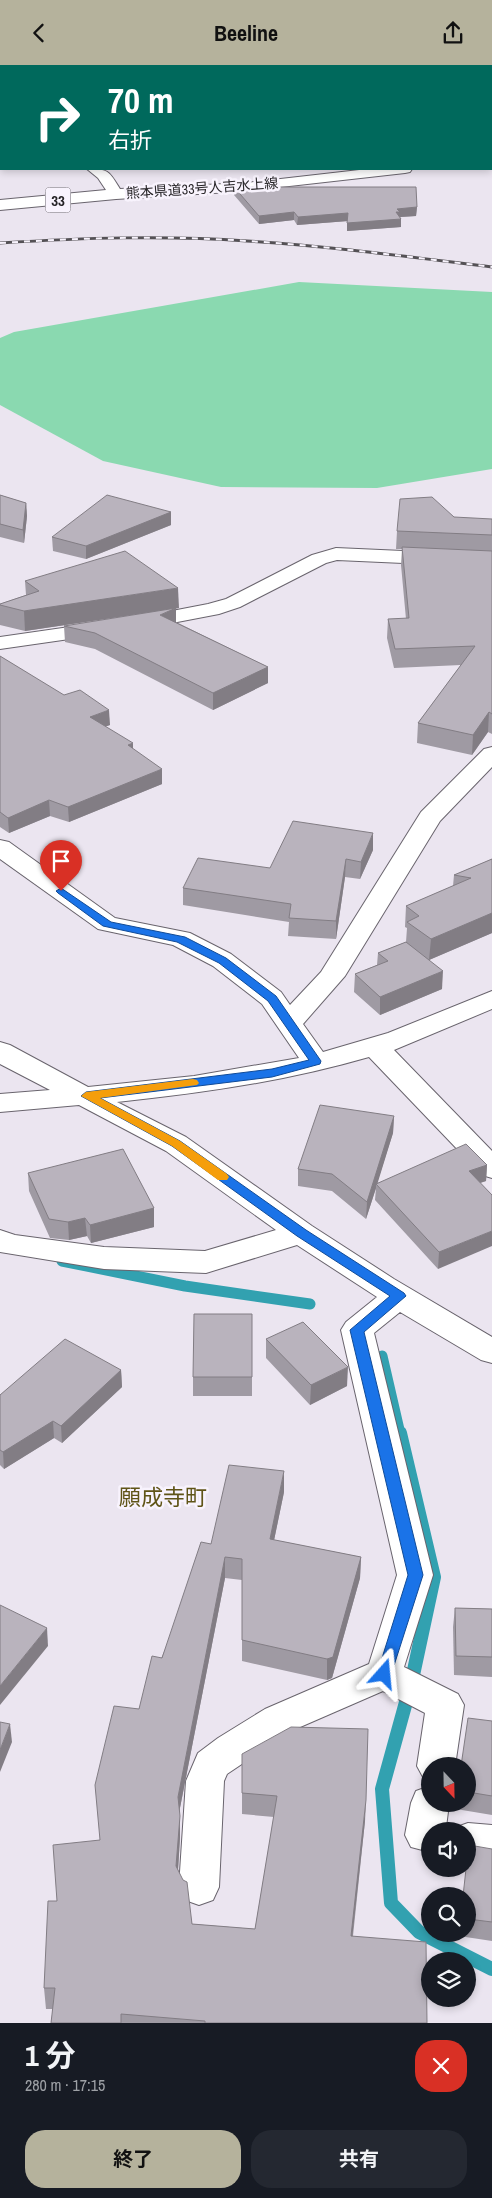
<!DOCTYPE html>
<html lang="ja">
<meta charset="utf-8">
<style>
body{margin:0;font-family:"Archivo Narrow","Noto Sans JP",sans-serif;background:#242831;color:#f1f3f6;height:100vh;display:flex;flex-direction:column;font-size:19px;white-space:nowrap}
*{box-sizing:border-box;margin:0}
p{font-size:16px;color:#9ea1a6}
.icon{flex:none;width:28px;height:28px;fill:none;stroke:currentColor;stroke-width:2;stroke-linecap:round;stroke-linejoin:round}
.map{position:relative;height:1958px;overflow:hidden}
.panel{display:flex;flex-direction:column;background:#171b24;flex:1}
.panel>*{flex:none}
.top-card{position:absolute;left:0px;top:0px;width:492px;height:105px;box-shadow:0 2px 8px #0003;background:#00695c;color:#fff;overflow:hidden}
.needle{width:32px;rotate:158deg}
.controls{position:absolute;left:421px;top:1692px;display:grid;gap:10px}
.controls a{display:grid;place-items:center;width:55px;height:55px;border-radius:50%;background:#171b24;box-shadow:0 2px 8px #0003;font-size:25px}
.pin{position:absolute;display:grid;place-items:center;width:42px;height:42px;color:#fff;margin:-51px -21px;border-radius:50% 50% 50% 0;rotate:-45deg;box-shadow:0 0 5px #0007}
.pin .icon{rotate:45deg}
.me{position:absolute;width:55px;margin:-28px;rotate:18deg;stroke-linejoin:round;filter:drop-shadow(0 0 4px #0008)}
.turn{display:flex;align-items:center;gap:18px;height:105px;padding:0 25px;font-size:22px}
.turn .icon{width:65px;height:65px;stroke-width:2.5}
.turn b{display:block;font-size:35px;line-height:42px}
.round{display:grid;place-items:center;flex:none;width:52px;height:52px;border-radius:20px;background:#242831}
.headline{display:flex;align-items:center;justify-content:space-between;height:85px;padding:0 25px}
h1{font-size:30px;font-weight:700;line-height:38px}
.button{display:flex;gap:10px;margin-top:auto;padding:10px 25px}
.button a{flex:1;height:58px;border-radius:20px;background:#b5b29c;color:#111;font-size:20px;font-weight:700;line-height:58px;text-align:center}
.button a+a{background:#242831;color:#f1f3f6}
header{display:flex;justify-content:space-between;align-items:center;height:65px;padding:0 25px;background:#b5b29c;color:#111;font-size:22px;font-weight:700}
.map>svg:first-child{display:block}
.green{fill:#8ad9b0}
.water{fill:#32a1b0}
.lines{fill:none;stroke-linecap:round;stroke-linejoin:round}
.stream-far1{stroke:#32a1b0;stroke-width:11}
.stream{stroke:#32a1b0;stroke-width:14}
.minor-casing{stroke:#69646d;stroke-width:2}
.major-casing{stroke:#69646d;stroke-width:2}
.minor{fill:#fff;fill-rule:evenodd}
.major{fill:#fff;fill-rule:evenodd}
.rail-casing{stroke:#545155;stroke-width:3}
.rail{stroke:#f8f3fd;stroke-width:2;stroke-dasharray:6;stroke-linecap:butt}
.wall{fill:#9f9aa3}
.shaded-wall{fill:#827d84}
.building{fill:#b9b3bd;stroke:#827d84}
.route{fill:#1a73e8;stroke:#114b97}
.slow{fill:#f59e0b}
.labels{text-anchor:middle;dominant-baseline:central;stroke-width:5;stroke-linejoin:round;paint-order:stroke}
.far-street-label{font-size:14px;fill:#272528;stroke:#f8f3fd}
.shield{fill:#f8f3fd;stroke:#666368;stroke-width:1}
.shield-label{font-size:15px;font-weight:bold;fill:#272528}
.near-quarter-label{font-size:22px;fill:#5f5417;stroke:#f8f3fd}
</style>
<header><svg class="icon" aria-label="back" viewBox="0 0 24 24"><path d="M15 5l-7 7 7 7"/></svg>Beeline<svg class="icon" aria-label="share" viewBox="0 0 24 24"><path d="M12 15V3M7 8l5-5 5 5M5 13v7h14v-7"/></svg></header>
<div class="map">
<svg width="492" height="1958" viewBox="0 0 492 1958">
<rect width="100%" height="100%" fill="#ebe5f0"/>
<path class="green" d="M 299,217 L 492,227 L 492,404 L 377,423 L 221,422 L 103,396 L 0,340 L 0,273 L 14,267 Z"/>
<path class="water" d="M 50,0 L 492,0 L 492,8 L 491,1 L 44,1 Z"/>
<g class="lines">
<g class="stream-far1">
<path d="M 62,1196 L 185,1221 L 310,1239"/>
<path d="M 382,1291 L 400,1369"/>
</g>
<g class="stream">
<path d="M 400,1368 L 434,1512 L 413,1610"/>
<path d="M 406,1637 L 382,1724 L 391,1838 L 419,1867 L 492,1904"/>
</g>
<defs>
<g id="minor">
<path d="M 492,32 L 492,41 L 491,41 L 491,32 Z"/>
<path d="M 336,483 L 492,490 L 492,502 L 337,495 L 326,498 L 240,542 L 219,549 L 146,563 L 0,584 L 0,572 L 146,551 L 208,539 L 226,534 L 312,490 Z"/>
<path d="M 492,682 L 492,702 L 440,756 L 345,911 L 303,959 L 323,987 L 388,968 L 492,926 L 492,944 L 394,985 L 492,1086 L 492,1113 L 482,1110 L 369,992 C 287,1016 202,1028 117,1037 L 186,1072 L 312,1161 L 394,1214 L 492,1272 L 492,1298 L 481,1295 L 400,1247 L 374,1268 L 433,1510 L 404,1602 L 458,1629 L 464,1640 L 455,1701 L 430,1701 L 430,1715 L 423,1712 L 417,1701 L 425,1648 L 383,1626 L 291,1666 L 227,1709 L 224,1716 L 219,1822 L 213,1835 L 199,1840 L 185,1835 L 179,1822 L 186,1716 L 198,1688 L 218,1673 L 265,1644 L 369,1599 L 397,1510 L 341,1265 L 346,1257 L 377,1232 L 297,1180 L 206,1208 L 104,1204 L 0,1187 L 0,1165 L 15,1170 L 104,1182 L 205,1186 L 276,1165 L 166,1086 L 79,1040 L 0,1047 L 0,1029 L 50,1025 L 0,999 L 0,977 L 10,980 L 88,1022 L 194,1011 L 299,993 L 262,939 L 213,901 L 173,880 L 98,864 L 0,794 L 0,775 L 9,777 L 115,853 L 190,868 L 231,889 L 281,927 L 290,940 L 321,907 L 421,747 L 484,684 Z"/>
<path d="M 430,1721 L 430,1739 L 449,1739 L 446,1762 L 448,1766 L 430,1766 L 430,1787 L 411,1782 L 405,1770 L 411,1738 L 416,1726 Z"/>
<path d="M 468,1758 L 492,1760 L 492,1794 L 468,1792 L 468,1766 L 453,1766 L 454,1763 Z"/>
</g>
<g id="major">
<rect x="0" y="36" width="1" height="9"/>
<rect x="491" y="90" width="1" height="8"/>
<path d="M 87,104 C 109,104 109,106 120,124 L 246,118 L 368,104 L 412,104 L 410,107 L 405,108 L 246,126 L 116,134 L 0,145 L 0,135 L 106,125 L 98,113 Z"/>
</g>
</defs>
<use href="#minor" class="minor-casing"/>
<use href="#major" class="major-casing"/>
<use href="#minor" class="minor"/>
<use href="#major" class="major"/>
<defs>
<path id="rail" d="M 0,178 C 82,173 164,170 247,176 C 329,181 410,192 492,202"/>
</defs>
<use href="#rail" class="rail-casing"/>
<use href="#rail" class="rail"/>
</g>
<g class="wall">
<path d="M 234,122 L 417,142 L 416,151 L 400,152 L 401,162 L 347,166 L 348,156 L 297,160 L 294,155 L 259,159 L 234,130 Z"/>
<path d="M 0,430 L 26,438 L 27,451 L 24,478 L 0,472 Z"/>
<path d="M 171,447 L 171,460 L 86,494 L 53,486 L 52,472 Z"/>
<path d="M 454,452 L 492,470 L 492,669 L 488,667 L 472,690 L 417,678 L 418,658 L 461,600 L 394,603 L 387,573 L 388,554 L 406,554 L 401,500 L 402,484 L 396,484 L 397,466 Z"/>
<path d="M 25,516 L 179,543 L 25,566 L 0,560 L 0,539 L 26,530 Z"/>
<path d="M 176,557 L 268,602 L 268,618 L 213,645 L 95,584 L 65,577 L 64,561 Z"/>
<path d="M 0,591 L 110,660 L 105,661 L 133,684 L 162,719 L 69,757 L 50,751 L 9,768 L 0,762 Z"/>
<path d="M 373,785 L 360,814 L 345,812 L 336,874 L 288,871 L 289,857 L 183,840 L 183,823 L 270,803 Z"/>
<path d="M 492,794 L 492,868 L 429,895 L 442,924 L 380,950 L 354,927 L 355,909 L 377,900 L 378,888 L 406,877 L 407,863 L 405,862 L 406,841 L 453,821 L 454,810 Z"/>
<path d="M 394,1051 L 393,1068 L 377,1118 L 487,1100 L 486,1116 L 480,1118 L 438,1204 L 375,1135 L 376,1123 L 366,1154 L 332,1126 L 298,1121 L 298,1104 Z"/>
<path d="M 28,1108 L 154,1143 L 154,1162 L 91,1178 L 87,1171 L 69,1175 L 50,1173 L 29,1126 Z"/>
<path d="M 252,1249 L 252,1331 L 193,1331 L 193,1312 Z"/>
<path d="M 266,1274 L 347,1321 L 310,1340 L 266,1293 Z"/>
<path d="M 121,1305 L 122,1322 L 62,1378 L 54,1373 L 4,1404 L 0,1400 L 0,1330 Z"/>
<path d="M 284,1427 L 274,1475 L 361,1492 L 360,1513 L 332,1613 L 327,1615 L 242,1596 L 242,1515 L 225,1513 L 179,1748 L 180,1772 L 178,1805 L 192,1859 L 255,1864 L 274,1752 L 242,1749 L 242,1689 L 365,1756 L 353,1871 L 427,1958 L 51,1958 L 53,1944 L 46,1944 L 44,1923 L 57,1836 L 100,1775 L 139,1644 L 211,1479 Z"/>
<path d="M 455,1543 L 492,1544 L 492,1612 L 454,1610 L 453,1562 Z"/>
<path d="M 492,1656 L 492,1750 L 456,1744 L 456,1739 L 468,1739 L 468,1701 Z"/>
<path d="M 492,1784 L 492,1876 L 459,1871 L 459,1869 L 468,1869 L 468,1831 Z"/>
</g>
<g class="shaded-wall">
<path d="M 417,142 L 416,151 L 400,152 L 401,154 L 401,162 L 347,166 L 347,158 L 397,144 Z"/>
<path d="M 294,147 L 294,155 L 259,159 L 259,151 Z"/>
<path d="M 348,148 L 348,156 L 297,160 L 298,152 Z"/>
<path d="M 26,438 L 27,451 L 24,478 L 23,465 Z"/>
<path d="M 171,447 L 171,460 L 86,494 L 86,481 Z"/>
<path d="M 178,523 L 179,543 L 25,566 L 24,546 Z"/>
<path d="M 176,543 L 176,559 L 160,550 Z"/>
<path d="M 268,602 L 268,618 L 213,645 L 213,628 Z"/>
<path d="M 109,645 L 110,660 L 91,667 L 90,652 Z"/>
<path d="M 489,647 L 488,667 L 472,690 L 473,670 Z"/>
<path d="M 133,678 L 133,694 L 128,680 Z"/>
<path d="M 162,704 L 162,719 L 69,757 L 68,742 Z"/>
<path d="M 49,735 L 50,751 L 9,768 L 8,753 Z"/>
<path d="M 373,768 L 373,785 L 360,814 L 361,797 Z"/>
<path d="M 346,794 L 345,812 L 336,874 L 336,856 Z"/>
<path d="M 492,848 L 492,868 L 429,895 L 431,874 Z"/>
<path d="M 443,906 L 442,924 L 380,950 L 380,932 Z"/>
<path d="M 394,1051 L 393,1068 L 377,1120 L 376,1119 L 376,1123 L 366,1154 L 367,1137 Z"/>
<path d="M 487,1100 L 486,1116 L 467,1122 L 469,1106 Z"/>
<path d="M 154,1143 L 154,1162 L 91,1178 L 90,1160 Z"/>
<path d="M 85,1153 L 87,1171 L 69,1175 L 68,1157 Z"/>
<path d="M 492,1166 L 492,1181 L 438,1204 L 439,1187 Z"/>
<path d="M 348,1302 L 347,1321 L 310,1340 L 311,1320 Z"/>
<path d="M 121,1305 L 122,1322 L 62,1378 L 61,1361 Z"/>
<path d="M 53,1356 L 54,1373 L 4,1404 L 3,1387 Z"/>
<path d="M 284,1406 L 284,1427 L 270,1495 L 270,1474 Z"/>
<path d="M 225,1492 L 225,1513 L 178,1753 L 178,1732 Z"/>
<path d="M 361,1492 L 360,1513 L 332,1613 L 327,1615 L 327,1594 Z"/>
<path d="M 47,1563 L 48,1581 L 0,1640 L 0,1621 Z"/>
<path d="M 10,1659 L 12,1677 L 0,1707 L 0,1685 Z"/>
<path d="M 366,1735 L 365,1756 L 350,1892 L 351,1871 Z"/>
<path d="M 180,1751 L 180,1772 L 177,1822 L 176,1801 Z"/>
</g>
<g class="building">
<path d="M 234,122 L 416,122 L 417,142 L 397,144 L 400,147 L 396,147 L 401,154 L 347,158 L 348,148 L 298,152 L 294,147 L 259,151 Z"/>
<path d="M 0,430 L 26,438 L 23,465 L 0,459 Z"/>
<path d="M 107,430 L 171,447 L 86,481 L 52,472 Z"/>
<path d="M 432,432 L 454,452 L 492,454 L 492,470 L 397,466 L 400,434 Z"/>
<path d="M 402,482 L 492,486 L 492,649 L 489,647 L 473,670 L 418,658 L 475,581 L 395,584 L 388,554 L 409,553 Z"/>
<path d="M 125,486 L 178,523 L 24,546 L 0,540 L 0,539 L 39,526 L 25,516 Z"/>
<path d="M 176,543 L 160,550 L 268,602 L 213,628 L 95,568 L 64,561 Z"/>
<path d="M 0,591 L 64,630 L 80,625 L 109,645 L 90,652 L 133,678 L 128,680 L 162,704 L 68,742 L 49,735 L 8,753 L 0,747 Z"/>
<path d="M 293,756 L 373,768 L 361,797 L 346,794 L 336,856 L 289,853 L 291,839 L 183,823 L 198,793 L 270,803 Z"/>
<path d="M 492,794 L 492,848 L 431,874 L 407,857 L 419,851 L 406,841 L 471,813 L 454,810 Z"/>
<path d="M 406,877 L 443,906 L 380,932 L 355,909 L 388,896 L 378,888 Z"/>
<path d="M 320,1040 L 394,1051 L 367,1137 L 332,1109 L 298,1104 Z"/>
<path d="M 466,1079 L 487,1100 L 469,1106 L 492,1130 L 492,1166 L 439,1187 L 376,1119 Z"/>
<path d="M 123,1084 L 154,1143 L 90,1160 L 85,1153 L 68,1157 L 49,1154 L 28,1108 Z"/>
<path d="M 194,1249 L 252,1249 L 252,1312 L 193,1312 Z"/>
<path d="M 303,1257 L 348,1302 L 311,1320 L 266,1274 Z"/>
<path d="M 65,1274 L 121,1305 L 61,1361 L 53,1356 L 3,1387 L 0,1385 L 0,1330 Z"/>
<path d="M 229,1400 L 284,1406 L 270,1474 L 361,1492 L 333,1592 L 327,1594 L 242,1575 L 242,1494 L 225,1492 L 178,1732 L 180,1751 L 176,1801 L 183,1815 L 187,1817 L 192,1859 L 255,1864 L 277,1731 L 242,1728 L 242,1689 L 291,1662 L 368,1664 L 366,1735 L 351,1871 L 426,1877 L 427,1958 L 205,1958 L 205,1956 L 121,1949 L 121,1958 L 51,1958 L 55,1923 L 44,1923 L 48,1836 L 57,1836 L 53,1780 L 100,1775 L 95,1720 L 114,1641 L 139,1644 L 152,1591 L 162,1593 L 201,1477 L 211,1479 Z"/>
<path d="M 0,1540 L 47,1563 L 0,1621 Z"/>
<path d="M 455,1543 L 492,1544 L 492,1592 L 456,1591 Z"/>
<path d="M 468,1653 L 492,1656 L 492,1731 L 468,1727 L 468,1701 L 461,1701 Z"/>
<path d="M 0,1657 L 10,1659 L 0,1685 Z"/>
<path d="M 469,1780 L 492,1784 L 492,1857 L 468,1854 L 468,1831 L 463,1831 L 466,1804 L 468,1804 Z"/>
</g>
<path class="route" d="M 61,823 L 111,857 L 185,872 L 226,893 L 276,931 L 321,996 L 320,999 L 272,1012 L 100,1033 L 180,1076 L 306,1165 L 404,1228 L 406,1231 L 364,1267 L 423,1510 L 390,1613 L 384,1615 L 379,1613 L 377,1609 L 408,1510 L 350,1265 L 390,1231 L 297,1171 L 172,1081 L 81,1031 L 86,1027 L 272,1004 L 309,995 L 268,936 L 219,898 L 177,877 L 103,861 L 58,828 L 56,826 Z"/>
<path class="slow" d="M 193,1014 L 197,1015 L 199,1018 L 197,1020 L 100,1033 L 180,1076 L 227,1109 L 229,1112 L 227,1115 L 218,1115 L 172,1081 L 81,1031 L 86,1027 Z"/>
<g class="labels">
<g class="far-street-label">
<text transform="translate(202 123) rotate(-4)">熊本県道33号人吉水上線</text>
</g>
<rect class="shield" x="45.5" y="122.5" width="25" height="25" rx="4"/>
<g class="shield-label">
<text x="58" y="135">33</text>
</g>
<g class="near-quarter-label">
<text x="163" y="1432">願成寺町</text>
</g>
</g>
</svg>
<div class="controls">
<a><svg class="needle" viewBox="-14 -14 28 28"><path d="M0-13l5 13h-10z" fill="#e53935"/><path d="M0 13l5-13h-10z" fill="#9ea1a6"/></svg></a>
<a><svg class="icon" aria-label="sound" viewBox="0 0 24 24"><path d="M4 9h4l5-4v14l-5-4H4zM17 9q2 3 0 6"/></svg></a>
<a><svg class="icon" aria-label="search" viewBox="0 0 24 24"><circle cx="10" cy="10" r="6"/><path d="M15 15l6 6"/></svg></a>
<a><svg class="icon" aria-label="layers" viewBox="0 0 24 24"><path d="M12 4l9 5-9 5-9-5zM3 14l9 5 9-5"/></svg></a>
</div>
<div class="pin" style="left:61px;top:826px;background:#d93025"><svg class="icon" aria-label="arrive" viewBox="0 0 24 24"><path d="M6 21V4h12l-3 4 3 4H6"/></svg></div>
<svg class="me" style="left:384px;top:1609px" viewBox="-20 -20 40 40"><path d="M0-17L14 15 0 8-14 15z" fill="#1a73e8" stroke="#fff" stroke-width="4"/></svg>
<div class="top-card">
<div class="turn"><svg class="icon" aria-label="right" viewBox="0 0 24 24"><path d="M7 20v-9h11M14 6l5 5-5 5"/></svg><div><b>70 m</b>右折</div></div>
</div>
</div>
<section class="panel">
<div class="headline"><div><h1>1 分</h1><p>280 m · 17:15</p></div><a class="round" style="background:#d93025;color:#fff"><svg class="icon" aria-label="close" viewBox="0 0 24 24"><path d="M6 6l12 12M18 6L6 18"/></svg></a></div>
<div class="button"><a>終了</a><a>共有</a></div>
</section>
